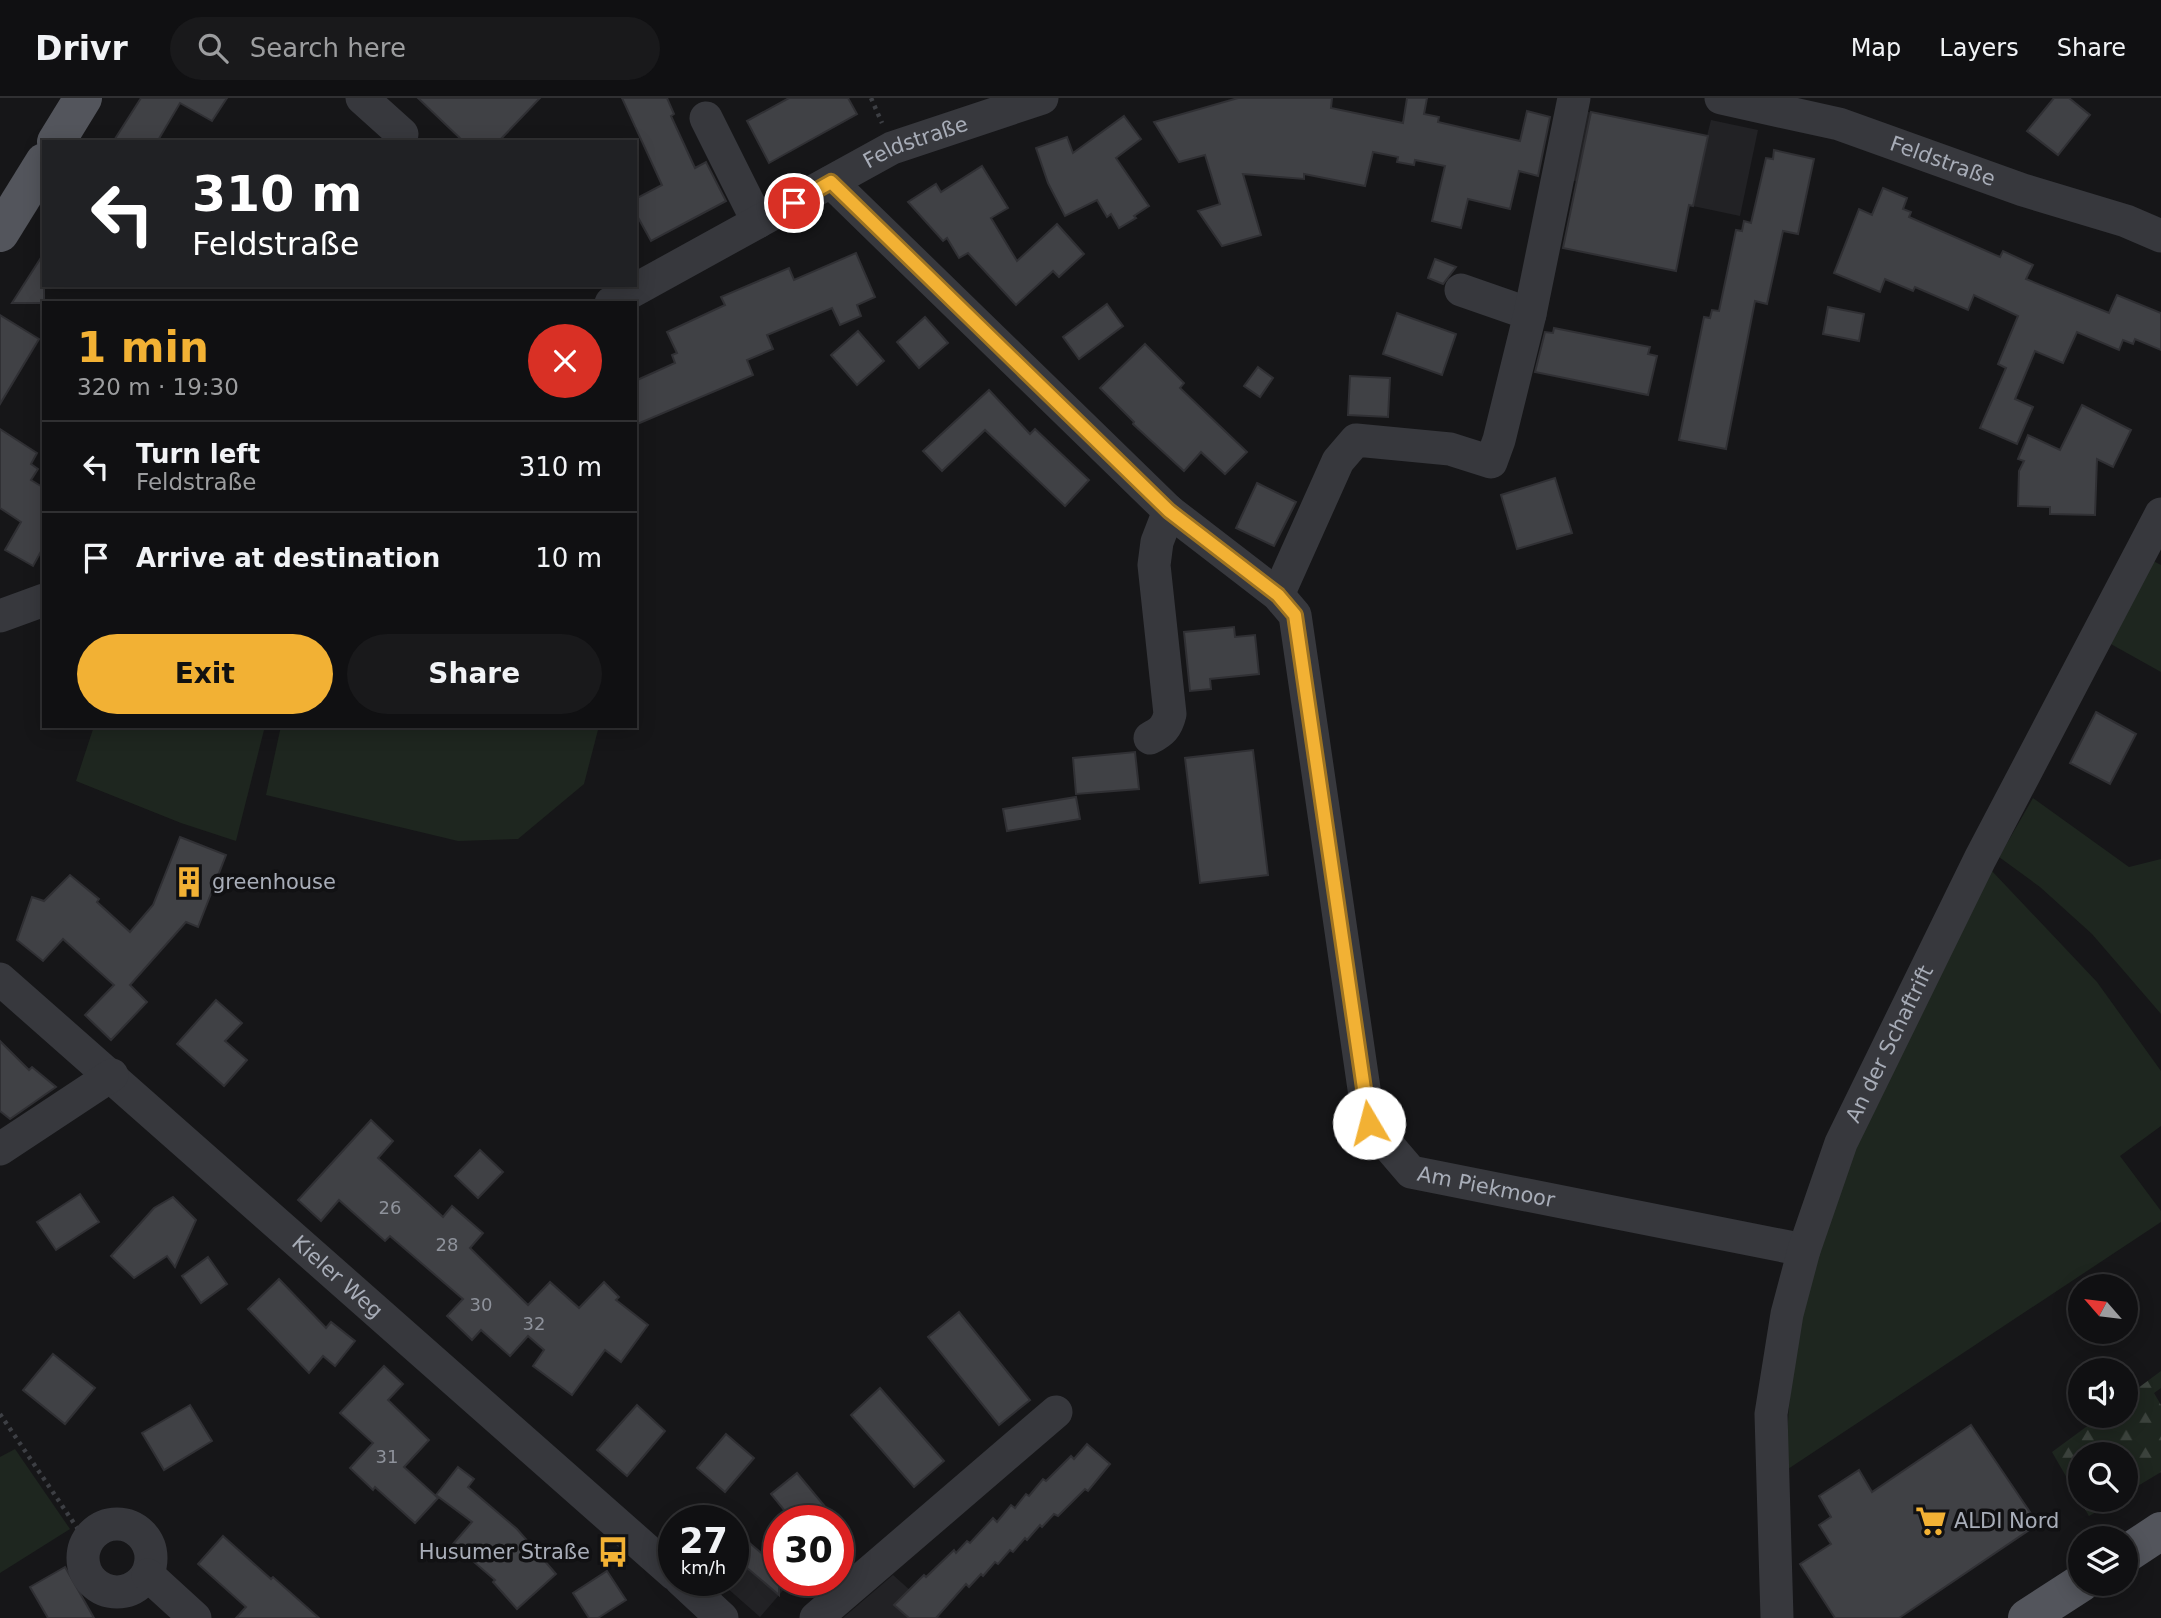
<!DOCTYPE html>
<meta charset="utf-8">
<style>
body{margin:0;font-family:"DejaVu Sans",sans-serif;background:#19191b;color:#f1f3f6;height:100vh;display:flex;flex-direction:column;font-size:26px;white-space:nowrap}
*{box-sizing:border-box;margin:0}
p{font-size:23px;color:#9c9d9f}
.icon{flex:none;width:38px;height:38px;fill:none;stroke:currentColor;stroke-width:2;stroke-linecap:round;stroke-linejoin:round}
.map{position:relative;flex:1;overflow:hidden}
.details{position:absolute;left:42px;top:203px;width:595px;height:427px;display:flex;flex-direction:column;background:#101012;border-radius:0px;box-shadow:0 4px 18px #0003,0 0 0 2px #303032}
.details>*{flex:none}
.hud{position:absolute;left:42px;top:42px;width:595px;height:147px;border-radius:0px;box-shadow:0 4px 18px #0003,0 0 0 2px #303032;background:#202124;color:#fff;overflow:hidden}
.needle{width:46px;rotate:298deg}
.tools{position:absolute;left:2068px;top:1176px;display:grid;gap:14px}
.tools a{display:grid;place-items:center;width:70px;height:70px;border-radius:50%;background:#101012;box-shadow:0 4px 18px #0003,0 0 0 2px #303032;font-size:35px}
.speed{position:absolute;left:658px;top:1407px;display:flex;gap:14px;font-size:35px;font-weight:700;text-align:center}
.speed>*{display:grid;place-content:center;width:91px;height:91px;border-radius:50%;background:#101012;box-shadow:0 4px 18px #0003,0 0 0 2px #303032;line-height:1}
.speed small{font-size:18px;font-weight:400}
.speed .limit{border:10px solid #d22;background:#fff;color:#111}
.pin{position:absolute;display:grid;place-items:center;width:60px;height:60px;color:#fff;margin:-30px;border:4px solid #fff;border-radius:50%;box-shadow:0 2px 7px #0007}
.me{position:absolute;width:77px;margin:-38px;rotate:352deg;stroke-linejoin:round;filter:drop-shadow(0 0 5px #0008)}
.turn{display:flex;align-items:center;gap:24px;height:147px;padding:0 35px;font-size:32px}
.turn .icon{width:91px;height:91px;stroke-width:2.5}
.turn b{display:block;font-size:49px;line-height:60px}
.round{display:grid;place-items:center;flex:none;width:74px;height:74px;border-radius:37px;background:#19191b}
.summary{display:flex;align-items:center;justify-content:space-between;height:119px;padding:0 35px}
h1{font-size:42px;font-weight:800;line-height:52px;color:#f2b134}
.cta{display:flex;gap:14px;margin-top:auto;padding:14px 35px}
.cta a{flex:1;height:80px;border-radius:42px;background:#f2b134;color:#111;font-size:28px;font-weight:800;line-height:80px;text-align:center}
.cta a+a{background:#19191b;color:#f1f3f6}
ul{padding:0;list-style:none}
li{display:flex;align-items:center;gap:21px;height:91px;padding:0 35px;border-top:2px solid #303032}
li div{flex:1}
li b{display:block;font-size:26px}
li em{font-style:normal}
header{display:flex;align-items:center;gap:42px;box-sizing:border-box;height:98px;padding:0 35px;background:#101012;border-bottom:2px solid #303032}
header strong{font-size:33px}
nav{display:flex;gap:38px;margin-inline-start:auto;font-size:24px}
.search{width:490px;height:63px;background:#19191b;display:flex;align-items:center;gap:18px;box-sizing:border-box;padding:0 24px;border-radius:38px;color:#9c9d9f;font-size:26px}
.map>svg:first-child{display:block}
.built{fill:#222225}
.green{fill:#1e261f}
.forest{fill:url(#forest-firs)}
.building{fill:#404145;stroke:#303034;stroke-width:2}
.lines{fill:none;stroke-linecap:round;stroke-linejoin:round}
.path{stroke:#3d3f44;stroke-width:4.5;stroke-dasharray:3.5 5;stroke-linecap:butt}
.minor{stroke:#37383d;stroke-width:33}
.major{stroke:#53555c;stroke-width:38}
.route-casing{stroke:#9d7322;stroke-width:18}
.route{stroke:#f2b134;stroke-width:12}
.labels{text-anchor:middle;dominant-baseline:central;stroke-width:7;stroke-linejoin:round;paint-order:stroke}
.number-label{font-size:18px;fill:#8e929b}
.street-label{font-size:21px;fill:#a8adb8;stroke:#111113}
.poi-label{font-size:21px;fill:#a8adb8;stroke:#111113;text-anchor:start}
</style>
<header>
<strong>Drivr</strong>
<div class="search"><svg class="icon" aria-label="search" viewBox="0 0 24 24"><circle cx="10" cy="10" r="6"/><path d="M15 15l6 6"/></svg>Search here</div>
<nav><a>Map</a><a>Layers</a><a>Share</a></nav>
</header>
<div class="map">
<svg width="2161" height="1520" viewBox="0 0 2161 1520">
<defs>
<pattern id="forest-firs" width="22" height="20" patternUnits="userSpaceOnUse" patternTransform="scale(1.75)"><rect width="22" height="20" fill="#1e261f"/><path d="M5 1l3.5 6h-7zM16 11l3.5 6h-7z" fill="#3c433d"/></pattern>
</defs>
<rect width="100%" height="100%" fill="#161618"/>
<g class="built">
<path d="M 1579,12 L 1707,38 L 1711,22 L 1758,32 L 1740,118 L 1565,81 Z"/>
<path d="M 736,1433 L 779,1470 L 779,1482 L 792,1482 L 760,1519 L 718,1482 L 733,1482 L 733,1437 Z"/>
<path d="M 893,1477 L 941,1520 L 843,1520 Z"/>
</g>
<g class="green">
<path d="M 2153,463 L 2161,467 L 2161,574 L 2109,545 Z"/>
<path d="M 94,628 L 265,628 L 236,743 L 181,725 L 76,683 Z"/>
<path d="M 281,628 L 599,628 L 584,686 L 518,741 L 458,743 L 266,697 Z"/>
<path d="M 2033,700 L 2129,769 L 2161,761 L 2161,916 L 2092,836 L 2040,789 L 1999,759 Z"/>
<path d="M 1991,772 L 2097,884 L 2161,973 L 2161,1028 L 2120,1058 L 2161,1113 L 2161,1124 L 1785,1373 C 1788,1318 1791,1263 1802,1209 C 1834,1059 1922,909 1991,772 Z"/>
<path d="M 15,1351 L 70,1431 L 0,1475 L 0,1359 Z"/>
</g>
<path class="forest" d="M 2161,1273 L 2161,1290 L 2154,1295 L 2161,1307 L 2161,1374 L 2126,1395 L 2126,1356 L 2081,1356 L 2081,1402 L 2116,1402 L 2089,1418 L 2052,1354 L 2101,1318 L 2126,1318 L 2126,1299 Z"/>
<g class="building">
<path d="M 141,0 L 227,0 L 212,23 L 180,5 L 157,44 L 113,44 Z"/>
<path d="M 418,0 L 540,0 L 498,44 L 464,44 Z"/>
<path d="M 622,0 L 667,0 L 674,16 L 671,18 L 695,70 L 706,64 L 726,103 L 651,143 L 635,114 L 635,101 L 662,87 Z"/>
<path d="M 789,0 L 848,0 L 857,16 L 769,65 L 747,23 Z"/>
<path d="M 1238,0 L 1332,0 L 1331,10 L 1403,25 L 1407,0 L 1427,0 L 1424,16 L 1439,19 L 1438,24 L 1520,43 L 1527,13 L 1550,19 L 1538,78 L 1519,73 L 1510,111 L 1468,101 L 1461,130 L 1432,123 L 1445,68 L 1415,62 L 1414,67 L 1397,64 L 1398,59 L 1373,54 L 1365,88 L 1304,76 L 1304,81 L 1243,76 L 1261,137 L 1222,148 L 1198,113 L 1220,106 L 1205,57 L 1179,64 L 1154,24 Z"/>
<path d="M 2054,0 L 2069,0 L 2090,17 L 2058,57 L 2027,33 Z"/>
<path d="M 1591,14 L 1708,38 L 1693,108 L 1689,107 L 1676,173 L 1563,150 Z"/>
<path d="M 1124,18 L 1141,41 L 1116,60 L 1149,108 L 1134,118 L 1136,120 L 1119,130 L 1111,116 L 1107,119 L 1097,102 L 1065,118 L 1048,85 L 1036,50 L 1067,39 L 1073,55 Z"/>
<path d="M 1774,52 L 1814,61 L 1798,136 L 1783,133 L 1767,206 L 1755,203 L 1726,351 L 1679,342 L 1704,219 L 1710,220 L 1712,212 L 1719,213 L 1736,132 L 1742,133 L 1744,123 L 1751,125 L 1766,60 L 1773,61 Z"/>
<path d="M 982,68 L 1008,110 L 991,120 L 1017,163 L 1057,126 L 1084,156 L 1059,179 L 1053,173 L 1016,207 L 968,155 L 959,160 L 947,140 L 943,143 L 908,104 L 936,86 L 941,94 Z"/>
<path d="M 1883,90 L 1907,100 L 1903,111 L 1911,114 L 1909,119 L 2000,159 L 2003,153 L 2033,167 L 2026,181 L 2109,215 L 2117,197 L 2161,215 L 2161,252 L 2135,241 L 2133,246 L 2123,242 L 2119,252 L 2077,234 L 2063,265 L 2035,253 L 2015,301 L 2033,309 L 2017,346 L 1980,330 L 2006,270 L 1998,266 L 2018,218 L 1974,197 L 1968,212 L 1915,189 L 1913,193 L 1885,181 L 1880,194 L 1834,175 L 1859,111 L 1872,117 Z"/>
<path d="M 44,155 L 44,205 L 12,205 Z"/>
<path d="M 856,155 L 875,199 L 857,207 L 861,218 L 840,227 L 832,210 L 767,237 L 773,251 L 747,262 L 753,277 L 635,327 L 635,283 L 675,265 L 672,257 L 677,255 L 667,234 L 725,207 L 721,199 L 789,170 L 794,182 Z"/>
<path d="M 1435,161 L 1456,169 L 1443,186 L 1428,180 Z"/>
<path d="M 1107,206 L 1123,228 L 1079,261 L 1063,239 Z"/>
<path d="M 1828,209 L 1864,216 L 1859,243 L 1823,236 Z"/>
<path d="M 1397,215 L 1456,236 L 1442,277 L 1383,256 Z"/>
<path d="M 0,217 L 39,241 L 0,306 Z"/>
<path d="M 925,219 L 948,245 L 919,270 L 897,244 Z"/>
<path d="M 1554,230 L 1650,249 L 1648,256 L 1657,258 L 1648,297 L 1535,274 L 1545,234 L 1553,235 Z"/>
<path d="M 858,233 L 884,263 L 857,287 L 831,257 Z"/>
<path d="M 1145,246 L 1184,285 L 1180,290 L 1247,354 L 1225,376 L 1201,354 L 1184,373 L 1133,326 L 1134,324 L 1100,290 Z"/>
<path d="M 1258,269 L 1273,280 L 1260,299 L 1244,288 Z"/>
<path d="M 1350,278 L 1390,280 L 1388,319 L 1348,317 Z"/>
<path d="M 989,292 L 1030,336 L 1035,331 L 1089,382 L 1065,408 L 985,332 L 942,373 L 923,353 Z"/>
<path d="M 2082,307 L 2131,332 L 2113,369 L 2097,361 L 2095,417 L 2050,416 L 2050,409 L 2018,408 L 2019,373 L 2024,363 L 2018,361 L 2028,337 L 2060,352 Z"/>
<path d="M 0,331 L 37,355 L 31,366 L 38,371 L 31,382 L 44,390 L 44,448 L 33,468 L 5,452 L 21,424 L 0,410 Z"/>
<path d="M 1555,380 L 1572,435 L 1517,451 L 1501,397 Z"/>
<path d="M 1257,385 L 1296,404 L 1274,448 L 1236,430 Z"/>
<path d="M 1234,529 L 1235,539 L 1255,537 L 1259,576 L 1210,581 L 1211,591 L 1190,593 L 1184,534 Z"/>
<path d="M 2096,614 L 2136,636 L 2110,686 L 2070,665 Z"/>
<path d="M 1253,652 L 1268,777 L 1200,785 L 1185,660 Z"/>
<path d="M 1135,654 L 1139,691 L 1076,696 L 1073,660 Z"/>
<path d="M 1076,699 L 1080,721 L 1007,733 L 1003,711 Z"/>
<path d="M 180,739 L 226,757 L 198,829 L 186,824 L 130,887 L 147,904 L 111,942 L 85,917 L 114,887 L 63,841 L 43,863 L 17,842 L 32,799 L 44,803 L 70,777 L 99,801 L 97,804 L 130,834 L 153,807 Z"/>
<path d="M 216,902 L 242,925 L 225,943 L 247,962 L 224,988 L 177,946 Z"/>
<path d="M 0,943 L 29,972 L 32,969 L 56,989 L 10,1021 L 0,1013 Z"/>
<path d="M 371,1022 L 393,1043 L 378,1060 L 443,1119 L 452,1108 L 483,1135 L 470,1150 L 528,1207 L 550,1184 L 579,1210 L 604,1184 L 619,1199 L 616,1202 L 648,1227 L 621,1264 L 605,1252 L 572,1297 L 533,1268 L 544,1252 L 528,1238 L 510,1258 L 481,1232 L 472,1242 L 447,1218 L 463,1201 L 390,1138 L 385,1143 L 339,1102 L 321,1123 L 298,1102 Z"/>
<path d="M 480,1052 L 503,1074 L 478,1100 L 455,1078 Z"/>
<path d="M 80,1096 L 99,1124 L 56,1152 L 37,1124 Z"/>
<path d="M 173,1099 L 196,1122 L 175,1169 L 167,1158 L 134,1180 L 111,1158 L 154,1110 Z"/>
<path d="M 208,1159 L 227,1186 L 201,1205 L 182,1178 Z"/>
<path d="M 279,1181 L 326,1230 L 331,1224 L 355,1243 L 335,1268 L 323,1258 L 309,1275 L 248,1211 Z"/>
<path d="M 959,1214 L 1030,1302 L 999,1327 L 928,1239 Z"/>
<path d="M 53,1256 L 95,1290 L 65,1326 L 23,1292 Z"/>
<path d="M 384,1268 L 403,1286 L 388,1302 L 429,1342 L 404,1369 L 438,1400 L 415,1425 L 375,1389 L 373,1392 L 350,1370 L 373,1345 L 340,1315 Z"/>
<path d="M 880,1290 L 944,1363 L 914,1389 L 851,1317 Z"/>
<path d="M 190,1307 L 212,1343 L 164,1372 L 142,1335 Z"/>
<path d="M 637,1307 L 665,1333 L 627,1378 L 597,1352 Z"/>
<path d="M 1971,1327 L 2038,1426 L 1899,1520 L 1835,1520 L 1800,1466 L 1831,1446 L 1819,1427 L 1831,1419 L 1819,1398 L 1859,1372 L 1872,1394 Z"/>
<path d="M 726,1336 L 754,1360 L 725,1394 L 697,1370 Z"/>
<path d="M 1087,1346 L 1110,1366 L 1088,1393 L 1085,1391 L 1058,1418 L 1054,1416 L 1042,1429 L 1040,1427 L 1027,1442 L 1025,1440 L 1013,1454 L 1010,1452 L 998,1466 L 995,1464 L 983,1478 L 981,1476 L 969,1489 L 966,1486 L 936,1520 L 909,1520 L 894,1507 L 924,1477 L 926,1479 L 954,1452 L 956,1455 L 967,1443 L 970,1445 L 993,1420 L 997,1424 L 1011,1407 L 1015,1410 L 1026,1396 L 1029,1398 L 1043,1381 L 1046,1383 L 1071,1358 L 1074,1361 Z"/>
<path d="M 458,1369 L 474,1381 L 468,1389 L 517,1431 L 556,1476 L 517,1511 L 493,1484 L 495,1482 L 453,1446 L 472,1424 L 436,1397 Z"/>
<path d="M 797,1375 L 837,1423 L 793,1423 L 771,1396 Z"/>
<path d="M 733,1431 L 779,1470 L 779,1497 L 733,1458 Z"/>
<path d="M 223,1438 L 271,1481 L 273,1479 L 319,1520 L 236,1520 L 246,1509 L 198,1466 Z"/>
<path d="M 65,1469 L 94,1520 L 48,1520 L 30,1489 Z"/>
<path d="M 607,1473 L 626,1502 L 598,1520 L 589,1520 L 573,1495 Z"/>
</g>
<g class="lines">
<g class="path">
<path d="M 871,0 L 882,25"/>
<path d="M 0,1316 L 86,1443"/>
</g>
<g class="minor">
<path d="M 362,0 L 402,36"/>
<path id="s1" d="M 1721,0 L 1839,26 L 2023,92 L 2126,123 L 2161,138"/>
<path d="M 706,20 L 758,124"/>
<path id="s2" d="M 831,84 L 1169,413 L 1278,497 L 1295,517 L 1369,1025 L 1411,1074 L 1804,1152"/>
<path d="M 1461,192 L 1530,216"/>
<path id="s3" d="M 611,205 L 892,50 L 1042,0"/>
<path d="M 1278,497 L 1338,363 L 1356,342 L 1450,351 L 1491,364 L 1499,342 L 1530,216 L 1574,0"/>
<path d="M 0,518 L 44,502"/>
<path d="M 1150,640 C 1162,634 1167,629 1170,616 L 1154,467 L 1157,444 L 1169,413"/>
<path id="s4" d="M 0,881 L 674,1476"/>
<path d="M 0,1051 L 112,977"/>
<circle cx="117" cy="1460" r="34"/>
<path d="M 148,1477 L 195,1520"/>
<path d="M 681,1482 L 722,1520"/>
<path d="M 816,1520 L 1056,1314"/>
<path id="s5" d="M 1777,1520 L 1771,1316 L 1787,1216 L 1804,1152 L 1841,1045 L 1980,761 L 2161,416"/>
</g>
<g class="major">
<path d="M 56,44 L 83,0"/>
<path d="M 0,135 L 44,64"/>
<path d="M 2126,1456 L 2161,1433"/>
<path d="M 2027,1520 L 2081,1485"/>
</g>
</g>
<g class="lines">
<defs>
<path id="route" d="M 794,105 L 831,84 L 1169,413 L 1278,497 L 1295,517 L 1369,1025"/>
</defs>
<use href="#route" class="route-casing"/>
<use href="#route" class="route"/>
</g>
<defs>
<symbol id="building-bare" viewBox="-9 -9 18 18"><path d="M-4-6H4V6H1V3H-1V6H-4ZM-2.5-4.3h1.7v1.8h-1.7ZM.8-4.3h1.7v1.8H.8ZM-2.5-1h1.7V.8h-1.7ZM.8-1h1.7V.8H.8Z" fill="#f2b134" stroke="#111113" stroke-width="2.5" paint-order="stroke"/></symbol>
<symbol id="supermarket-bare" viewBox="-9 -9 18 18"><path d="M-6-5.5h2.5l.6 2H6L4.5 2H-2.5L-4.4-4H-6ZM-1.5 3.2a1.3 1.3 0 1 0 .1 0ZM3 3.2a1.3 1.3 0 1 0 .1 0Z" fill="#f2b134" stroke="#111113" stroke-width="2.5" paint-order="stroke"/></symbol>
<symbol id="bus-bare" viewBox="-9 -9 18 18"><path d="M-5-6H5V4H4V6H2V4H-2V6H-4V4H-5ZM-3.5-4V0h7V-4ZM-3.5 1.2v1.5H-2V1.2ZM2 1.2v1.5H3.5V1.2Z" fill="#f2b134" stroke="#111113" stroke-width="2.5" paint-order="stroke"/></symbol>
</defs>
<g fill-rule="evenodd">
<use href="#building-bare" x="167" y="762" width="44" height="44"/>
<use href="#supermarket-bare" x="1909" y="1401" width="44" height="44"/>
<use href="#bus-bare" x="591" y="1432" width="44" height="44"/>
</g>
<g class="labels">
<g class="number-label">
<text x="390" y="1109">26</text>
<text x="447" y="1146">28</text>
<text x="481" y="1206">30</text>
<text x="534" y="1225">32</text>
<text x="387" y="1358">31</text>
</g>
<g class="street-label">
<text stroke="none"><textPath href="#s3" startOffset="345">Feldstraße</textPath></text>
<text stroke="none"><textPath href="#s1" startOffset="231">Feldstraße</textPath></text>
<text stroke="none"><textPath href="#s5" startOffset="595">An der Schaftrift</textPath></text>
<text stroke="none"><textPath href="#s2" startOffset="1290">Am Piekmoor</textPath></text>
<text stroke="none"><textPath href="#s4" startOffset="450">Kieler Weg</textPath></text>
</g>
<g class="poi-label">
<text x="212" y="784">greenhouse</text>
<text x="1954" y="1423">ALDI Nord</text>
<text x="590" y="1454" text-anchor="end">Husumer Straße</text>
</g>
</g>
</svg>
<div class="tools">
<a><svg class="needle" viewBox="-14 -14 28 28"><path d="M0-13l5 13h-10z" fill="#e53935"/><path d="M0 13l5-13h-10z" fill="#9c9d9f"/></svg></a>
<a><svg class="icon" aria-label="sound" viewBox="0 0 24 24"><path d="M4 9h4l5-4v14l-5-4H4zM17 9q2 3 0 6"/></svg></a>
<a><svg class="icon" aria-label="search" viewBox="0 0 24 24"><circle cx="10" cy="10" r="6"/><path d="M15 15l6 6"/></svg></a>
<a><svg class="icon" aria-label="layers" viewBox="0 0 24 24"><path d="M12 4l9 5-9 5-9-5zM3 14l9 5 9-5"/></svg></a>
</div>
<div class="speed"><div>27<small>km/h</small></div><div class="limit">30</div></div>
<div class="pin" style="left:794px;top:105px;background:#d93025"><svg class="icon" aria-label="arrive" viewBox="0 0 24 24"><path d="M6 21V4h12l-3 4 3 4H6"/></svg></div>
<svg class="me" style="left:1369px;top:1025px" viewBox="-20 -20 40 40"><circle r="19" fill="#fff"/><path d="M0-13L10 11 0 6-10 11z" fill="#f2b134"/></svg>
<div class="hud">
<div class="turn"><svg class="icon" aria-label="left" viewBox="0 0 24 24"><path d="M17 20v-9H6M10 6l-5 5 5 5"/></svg><div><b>310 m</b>Feldstraße</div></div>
</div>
<section class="details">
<div class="summary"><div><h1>1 min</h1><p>320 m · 19:30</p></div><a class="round" style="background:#d93025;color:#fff"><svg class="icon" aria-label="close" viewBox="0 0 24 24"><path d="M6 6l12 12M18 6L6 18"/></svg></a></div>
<ul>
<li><svg class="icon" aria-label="left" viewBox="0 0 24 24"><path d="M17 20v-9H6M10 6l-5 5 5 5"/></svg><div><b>Turn left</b><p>Feldstraße</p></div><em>310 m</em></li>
<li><svg class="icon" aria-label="arrive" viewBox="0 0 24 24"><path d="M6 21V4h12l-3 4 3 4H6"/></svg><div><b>Arrive at destination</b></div><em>10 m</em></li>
</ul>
<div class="cta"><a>Exit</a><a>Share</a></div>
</section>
</div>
